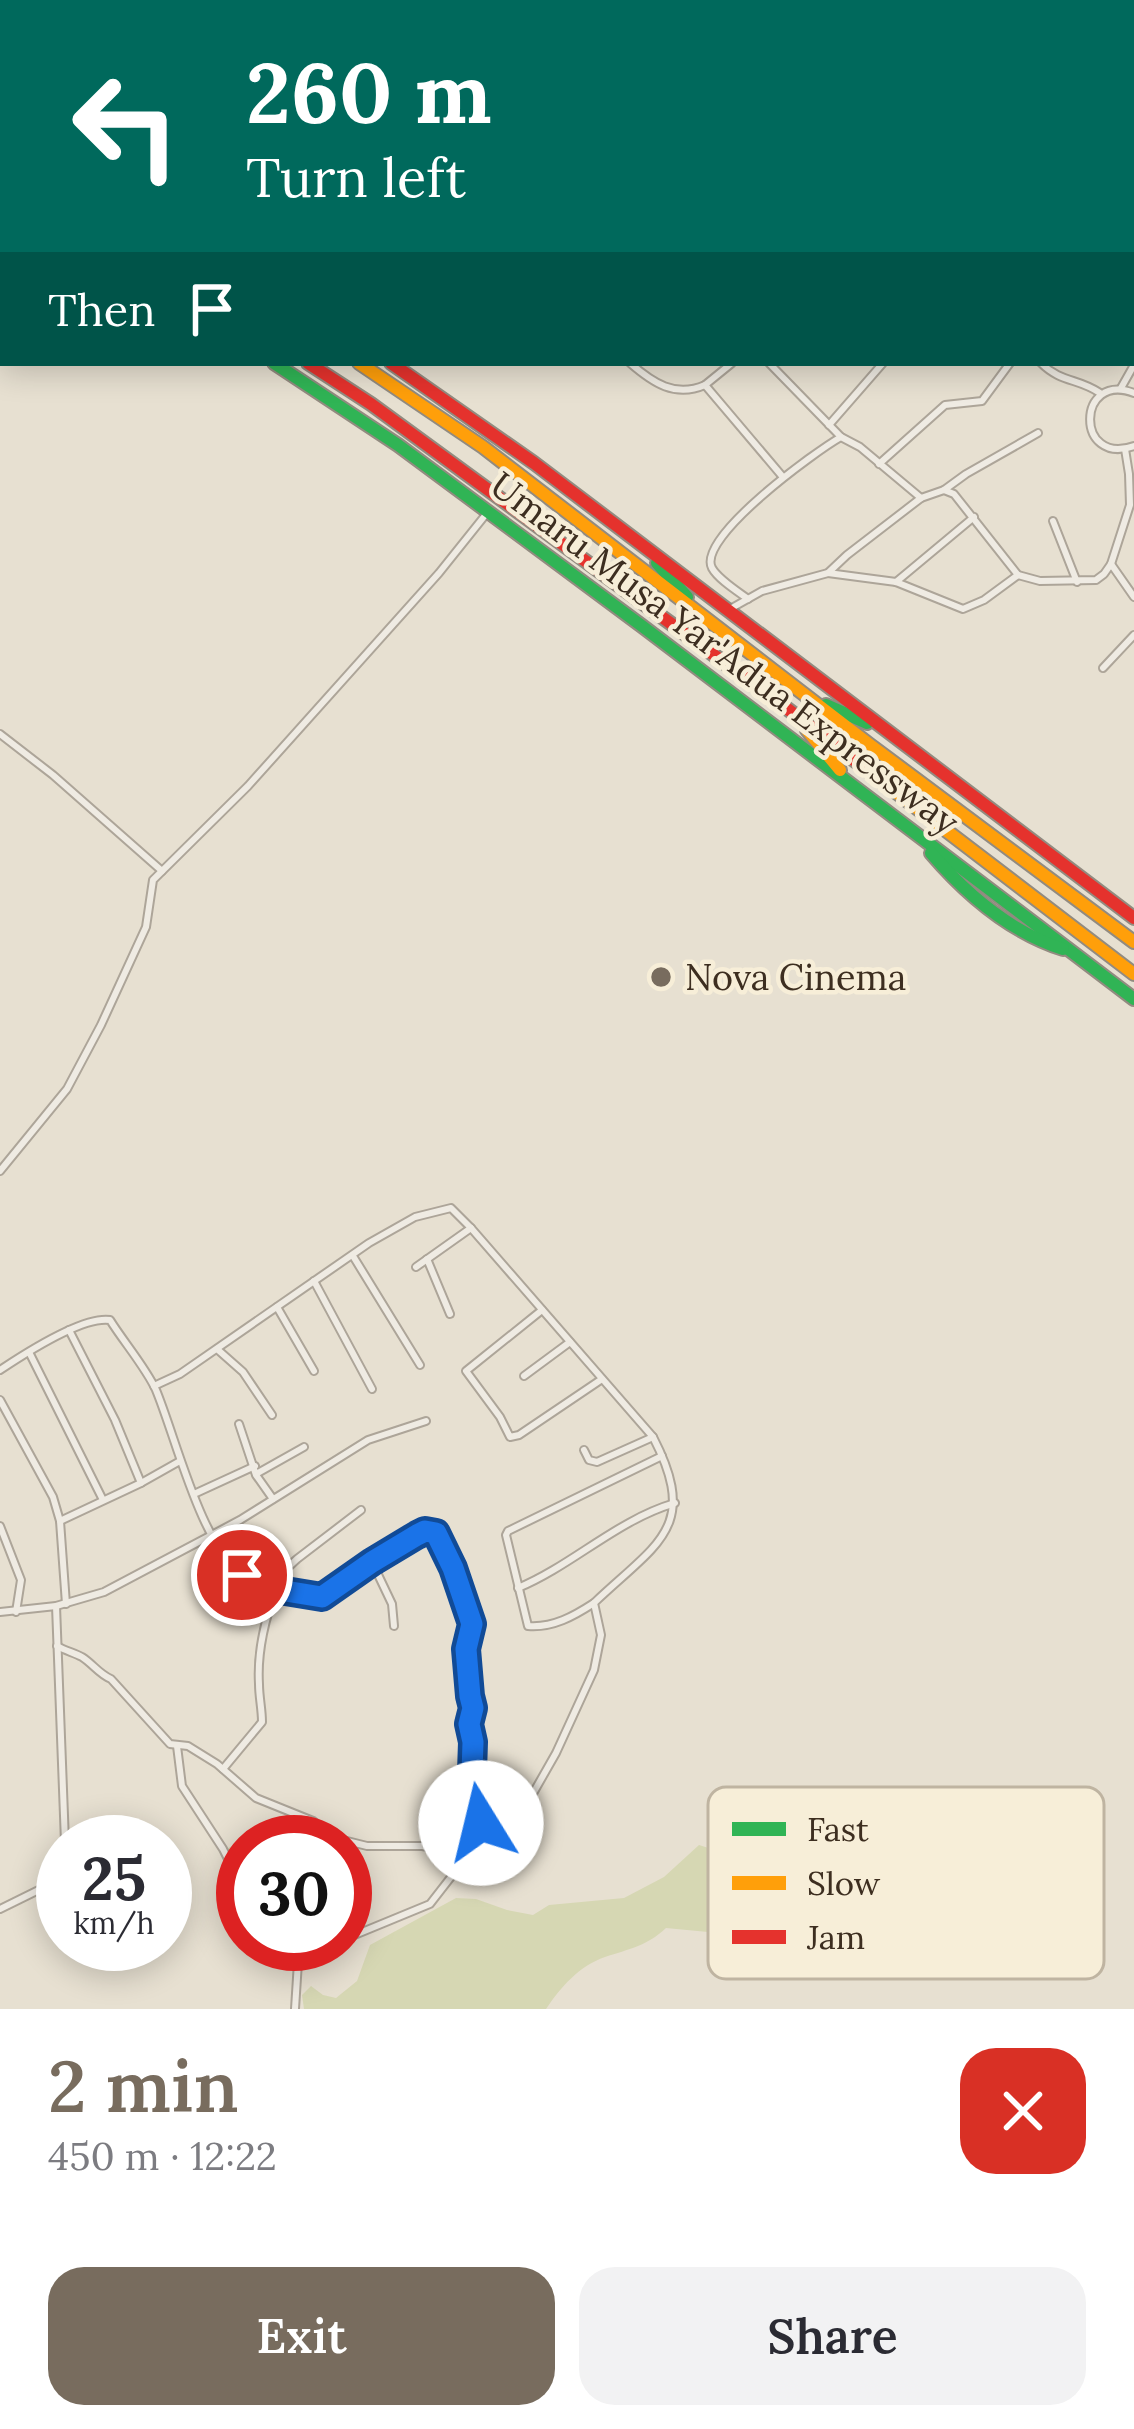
<!DOCTYPE html>
<meta charset="utf-8">
<style>
body{margin:0;font-family:Lora,serif;background:#f2f2f3;color:#2b2b33;height:100vh;display:flex;flex-direction:column;font-size:45px;white-space:nowrap}
*{box-sizing:border-box;margin:0}
p{font-size:39px;color:#7c7c81}
.icon{flex:none;width:66px;height:66px;fill:none;stroke:currentColor;stroke-width:2;stroke-linecap:round;stroke-linejoin:round}
.map{position:relative;height:2009px;overflow:hidden}
.sheet{display:flex;flex-direction:column;background:#fff;flex:1}
.sheet>*{flex:none}
.guide{position:absolute;left:0px;top:0px;width:1134px;height:366px;box-shadow:0 6px 30px #0003;background:#00695c;color:#fff;overflow:hidden}
.speed{position:absolute;left:36px;top:1815px;display:flex;gap:24px;font-size:60px;font-weight:700;text-align:center}
.speed>*{display:grid;place-content:center;width:156px;height:156px;border-radius:50%;background:#fff;box-shadow:0 6px 30px #0003;line-height:1}
.speed small{font-size:30px;font-weight:400}
.speed .limit{border:18px solid #d22;background:#fff;color:#111}
.pin{position:absolute;display:grid;place-items:center;width:102px;height:102px;color:#fff;margin:-51px;border:6px solid #fff;border-radius:50%;box-shadow:0 3px 12px #0007}
.me{position:absolute;width:132px;margin:-66px;rotate:351deg;stroke-linejoin:round;filter:drop-shadow(0 0 9px #0008)}
.turn{display:flex;align-items:center;gap:42px;height:252px;padding:0 48px;font-size:54px}
.turn .icon{width:156px;height:156px;stroke-width:2.5}
.turn b{display:block;font-size:84px;line-height:102px}
.then{display:flex;align-items:center;height:114px;padding:0 48px;background:#0003;gap:24px;font-size:45px}
.round{display:grid;place-items:center;flex:none;width:126px;height:126px;border-radius:36px;background:#f2f2f3}
.overview{display:flex;align-items:center;justify-content:space-between;height:204px;padding:0 48px}
h1{font-size:72px;font-weight:600;line-height:90px;color:#786c5e}
.button{display:flex;gap:24px;margin-top:auto;padding:24px 48px}
.button a{flex:1;height:138px;border-radius:36px;background:#786c5e;color:#fff;font-size:48px;font-weight:600;line-height:138px;text-align:center}
.button a+a{background:#f2f2f3;color:#2b2b33}
.map>svg:first-child{display:block}
.green{fill:#d6d7b3}
.lines{fill:none;stroke-linecap:round;stroke-linejoin:round}
.street-casing{stroke:#ada599;stroke-width:10}
.fast-casing{stroke:#928b80;stroke-width:16}
.slow-casing{stroke:#928b80;stroke-width:16}
.jam-casing{stroke:#928b80;stroke-width:16}
.street{stroke:#efebe3;stroke-width:6}
.fast{stroke:#30b455;stroke-width:12}
.slow{stroke:#ff9f0a;stroke-width:12}
.jam{stroke:#e5322d;stroke-width:12}
.route-casing{stroke:#114b97;stroke-width:30}
.route{stroke:#1a73e8;stroke-width:21}
.poi-dot{fill:#786c5e;stroke:#f7eed8;stroke-width:4.5}
.labels{text-anchor:middle;dominant-baseline:central;stroke-width:9;stroke-linejoin:round;paint-order:stroke}
.street-label{font-size:36px;fill:#3d2e20;stroke:#f7eed8}
.poi-label{font-size:36px;fill:#3d2e20;stroke:#f7eed8;text-anchor:start}
.key{fill:#f7eed8;stroke:#bfb4a1;stroke-width:3}
.key-label{font-size:33px;fill:#3d2e20}
</style>
<div class="map">
<svg width="1134" height="2009" viewBox="0 0 1134 2009">
<rect width="100%" height="100%" fill="#e7e0d1"/>
<g class="green">
<path d="M 266,1830 L 279,1842 L 243,1842 L 243,1885 L 226,1849 Z"/>
<path d="M 699,1845 L 718,1851 L 735,1880 L 726,1916 L 708,1932 L 666,1928 C 647,1946 629,1949 605,1957 C 579,1966 561,1987 546,2009 L 304,2009 L 302,1995 L 311,1986 L 323,1995 L 336,1998 L 357,1981 L 370,1945 L 456,1898 L 476,1899 L 507,1910 L 533,1915 L 549,1905 L 624,1898 L 664,1877 Z"/>
</g>
<g class="lines">
<defs>
<g id="street">
<path d="M 388,0 L 391,3"/>
<path d="M 994,0 L 998,3"/>
<path d="M 313,3 L 315,0"/>
<path d="M 472,3 L 473,0"/>
<path d="M 706,3 L 706,0"/>
<path d="M 1131,103 L 1134,106"/>
<path d="M 630,363 C 653,383 675,398 705,385 L 782,476"/>
<path d="M 769,363 L 841,437 L 860,447 L 921,498"/>
<path d="M 1041,363 C 1061,383 1078,378 1100,393"/>
<path d="M 705,385 L 732,363"/>
<path d="M 1121,388 L 1134,365"/>
<path d="M 1134,393 C 1076,371 1075,467 1134,446"/>
<path d="M 829,425 L 883,363"/>
<path d="M 879,464 L 945,405 L 982,401 L 1010,363"/>
<path d="M 944,490 L 966,474 L 1038,433"/>
<path d="M 1053,521 L 1077,582"/>
<path d="M 1111,564 L 1134,597"/>
<path d="M 828,573 L 896,582 L 963,609 L 984,600 L 1018,575"/>
<path d="M 896,582 L 974,517"/>
<path d="M 748,599 C 737,591 718,579 712,568 C 696,538 816,451 841,437"/>
<path d="M 730,609 L 762,591 L 828,573 L 847,555 L 921,498 L 944,490 L 954,494 L 1018,575 L 1040,581 L 1096,580 L 1104,574 L 1111,564 L 1130,505 L 1129,474 L 1125,449"/>
<path d="M 1103,668 L 1134,635"/>
<path d="M 0,734 L 53,775 L 162,871"/>
<path d="M 0,1171 L 67,1089 L 101,1025 L 146,927 L 153,880 L 248,786 L 439,573 L 487,513"/>
<path d="M 353,1256 L 420,1365"/>
<path d="M 427,1259 L 450,1314"/>
<path d="M 416,1267 L 471,1228"/>
<path d="M 314,1281 L 372,1389"/>
<path d="M 277,1307 L 314,1371"/>
<path d="M 542,1310 L 466,1371 L 500,1417 L 510,1437 L 519,1435 L 602,1379"/>
<path d="M 69,1330 L 115,1420 L 141,1483"/>
<path d="M 217,1349 L 243,1372 L 272,1415"/>
<path d="M 30,1354 L 103,1500"/>
<path d="M 0,1370 C 24,1354 83,1316 110,1320 C 123,1341 146,1368 156,1390 C 176,1438 201,1545 242,1574 C 265,1590 295,1595 322,1597 L 341,1581 L 417,1535 L 425,1531 L 436,1533 L 453,1569 L 472,1623 L 466,1649 L 470,1696 L 473,1708 L 469,1724 L 473,1742 L 472,1772 L 474,1779 L 484,1791 L 488,1819"/>
<path d="M 524,1376 L 570,1342"/>
<path d="M 154,1386 L 180,1374 L 369,1243 L 415,1217 L 451,1208 L 471,1228 L 653,1437 C 700,1528 657,1543 594,1603 L 601,1635 L 594,1670 L 556,1753 L 527,1804 L 512,1813 L 481,1823 L 465,1841 L 451,1877 L 430,1904 L 345,1939"/>
<path d="M 0,1400 L 53,1497 L 60,1521 L 66,1604"/>
<path d="M 239,1424 L 256,1475 L 273,1499"/>
<path d="M 584,1450 L 589,1460 L 597,1462 L 653,1437"/>
<path d="M 256,1474 L 304,1447"/>
<path d="M 194,1494 L 255,1466"/>
<path d="M 60,1521 L 141,1483 L 180,1461"/>
<path d="M 0,1526 L 21,1580 L 16,1612"/>
<path d="M 372,1562 L 392,1604 L 394,1626"/>
<path d="M 267,1587 L 297,1559 L 361,1510"/>
<path d="M 518,1588 C 573,1565 617,1520 675,1503"/>
<path d="M 594,1603 C 574,1616 553,1628 528,1626 L 506,1535 L 508,1531 L 662,1456"/>
<path d="M 56,1606 L 65,1842"/>
<path d="M 0,1612 L 56,1606 L 104,1592 L 240,1520 L 368,1440 L 426,1421"/>
<path d="M 57,1646 C 66,1651 75,1653 82,1657 C 93,1664 99,1674 111,1679 L 170,1744 L 188,1746 L 217,1764 L 256,1798 L 313,1821 L 335,1838 L 367,1846 L 422,1846 L 458,1852"/>
<path d="M 177,1746 L 182,1786 L 223,1849 L 243,1889"/>
<path d="M 223,1769 L 262,1722 C 262,1709 259,1697 259,1684 C 257,1652 265,1619 276,1589"/>
<path d="M 0,1909 L 63,1878"/>
<path d="M 295,2009 L 298,1962 L 302,1957 L 332,1944"/>
</g>
<g id="fast">
<path d="M 274,363 L 398,445 L 642,626 L 1134,999"/>
<path d="M 657,563 L 687,597"/>
<path d="M 826,705 L 867,723"/>
<path d="M 931,853 C 967,895 1010,932 1063,949"/>
</g>
<g id="slow">
<path d="M 0,162 L 3,164"/>
<path d="M 0,194 L 3,196"/>
<path d="M 359,363 L 483,447 L 870,745 L 1134,942"/>
<path d="M 807,730 L 840,770"/>
<path d="M 884,783 L 1134,974"/>
</g>
<g id="jam">
<path d="M 0,105 L 3,107"/>
<path d="M 0,130 L 3,132"/>
<path d="M 308,363 L 371,404 L 785,707 L 884,783"/>
<path d="M 391,363 L 534,463 L 1134,918"/>
</g>
</defs>
<use href="#street" class="street-casing"/>
<use href="#fast" class="fast-casing"/>
<use href="#slow" class="slow-casing"/>
<use href="#jam" class="jam-casing"/>
<use href="#street" class="street"/>
<use href="#fast" class="fast"/>
<use href="#slow" class="slow"/>
<use href="#jam" class="jam"/>
</g>
<g class="lines">
<defs>
<path id="route" d="M 242,1575 L 267,1588 L 322,1597 L 372,1562 L 417,1535 L 425,1531 L 436,1533 L 453,1568 L 472,1624 L 466,1649 L 470,1696 L 473,1708 L 469,1724 L 473,1742 L 472,1772 L 474,1779 L 484,1791 L 488,1819 L 481,1823"/>
</defs>
<use href="#route" class="route-casing"/>
<use href="#route" class="route"/>
</g>
<circle class="poi-dot" cx="661" cy="977" r="12"/>
<g class="labels">
<g class="street-label">
<text transform="translate(725 653) rotate(37)">Umaru Musa Yar'Adua Expressway</text>
</g>
<g class="poi-label">
<text x="685" y="977">Nova Cinema</text>
</g>
</g>
<rect x="708" y="1787" width="396" height="192" rx="18" class="key"/>
<rect x="732" y="1822" width="54" height="14" fill="#30b455"/>
<rect x="732" y="1876" width="54" height="14" fill="#ff9f0a"/>
<rect x="732" y="1930" width="54" height="14" fill="#e5322d"/>
<g class="key-label">
<text x="807" y="1841">Fast</text>
<text x="807" y="1895">Slow</text>
<text x="807" y="1949">Jam</text>
</g>
</svg>
<div class="speed"><div>25<small>km/h</small></div><div class="limit">30</div></div>
<div class="pin" style="left:242px;top:1575px;background:#d93025"><svg class="icon" aria-label="arrive" viewBox="0 0 24 24"><path d="M6 21V4h12l-3 4 3 4H6"/></svg></div>
<svg class="me" style="left:481px;top:1823px" viewBox="-20 -20 40 40"><circle r="19" fill="#fff"/><path d="M0-13L10 11 0 6-10 11z" fill="#1a73e8"/></svg>
<div class="guide">
<div class="turn"><svg class="icon" aria-label="left" viewBox="0 0 24 24"><path d="M17 20v-9H6M10 6l-5 5 5 5"/></svg><div><b>260 m</b>Turn left</div></div>
<div class="then">Then<svg class="icon" aria-label="arrive" viewBox="0 0 24 24"><path d="M6 21V4h12l-3 4 3 4H6"/></svg></div>
</div>
</div>
<section class="sheet">
<div class="overview"><div><h1>2 min</h1><p>450 m · 12:22</p></div><a class="round" style="background:#d93025;color:#fff"><svg class="icon" aria-label="close" viewBox="0 0 24 24"><path d="M6 6l12 12M18 6L6 18"/></svg></a></div>
<div class="button"><a>Exit</a><a>Share</a></div>
</section>
